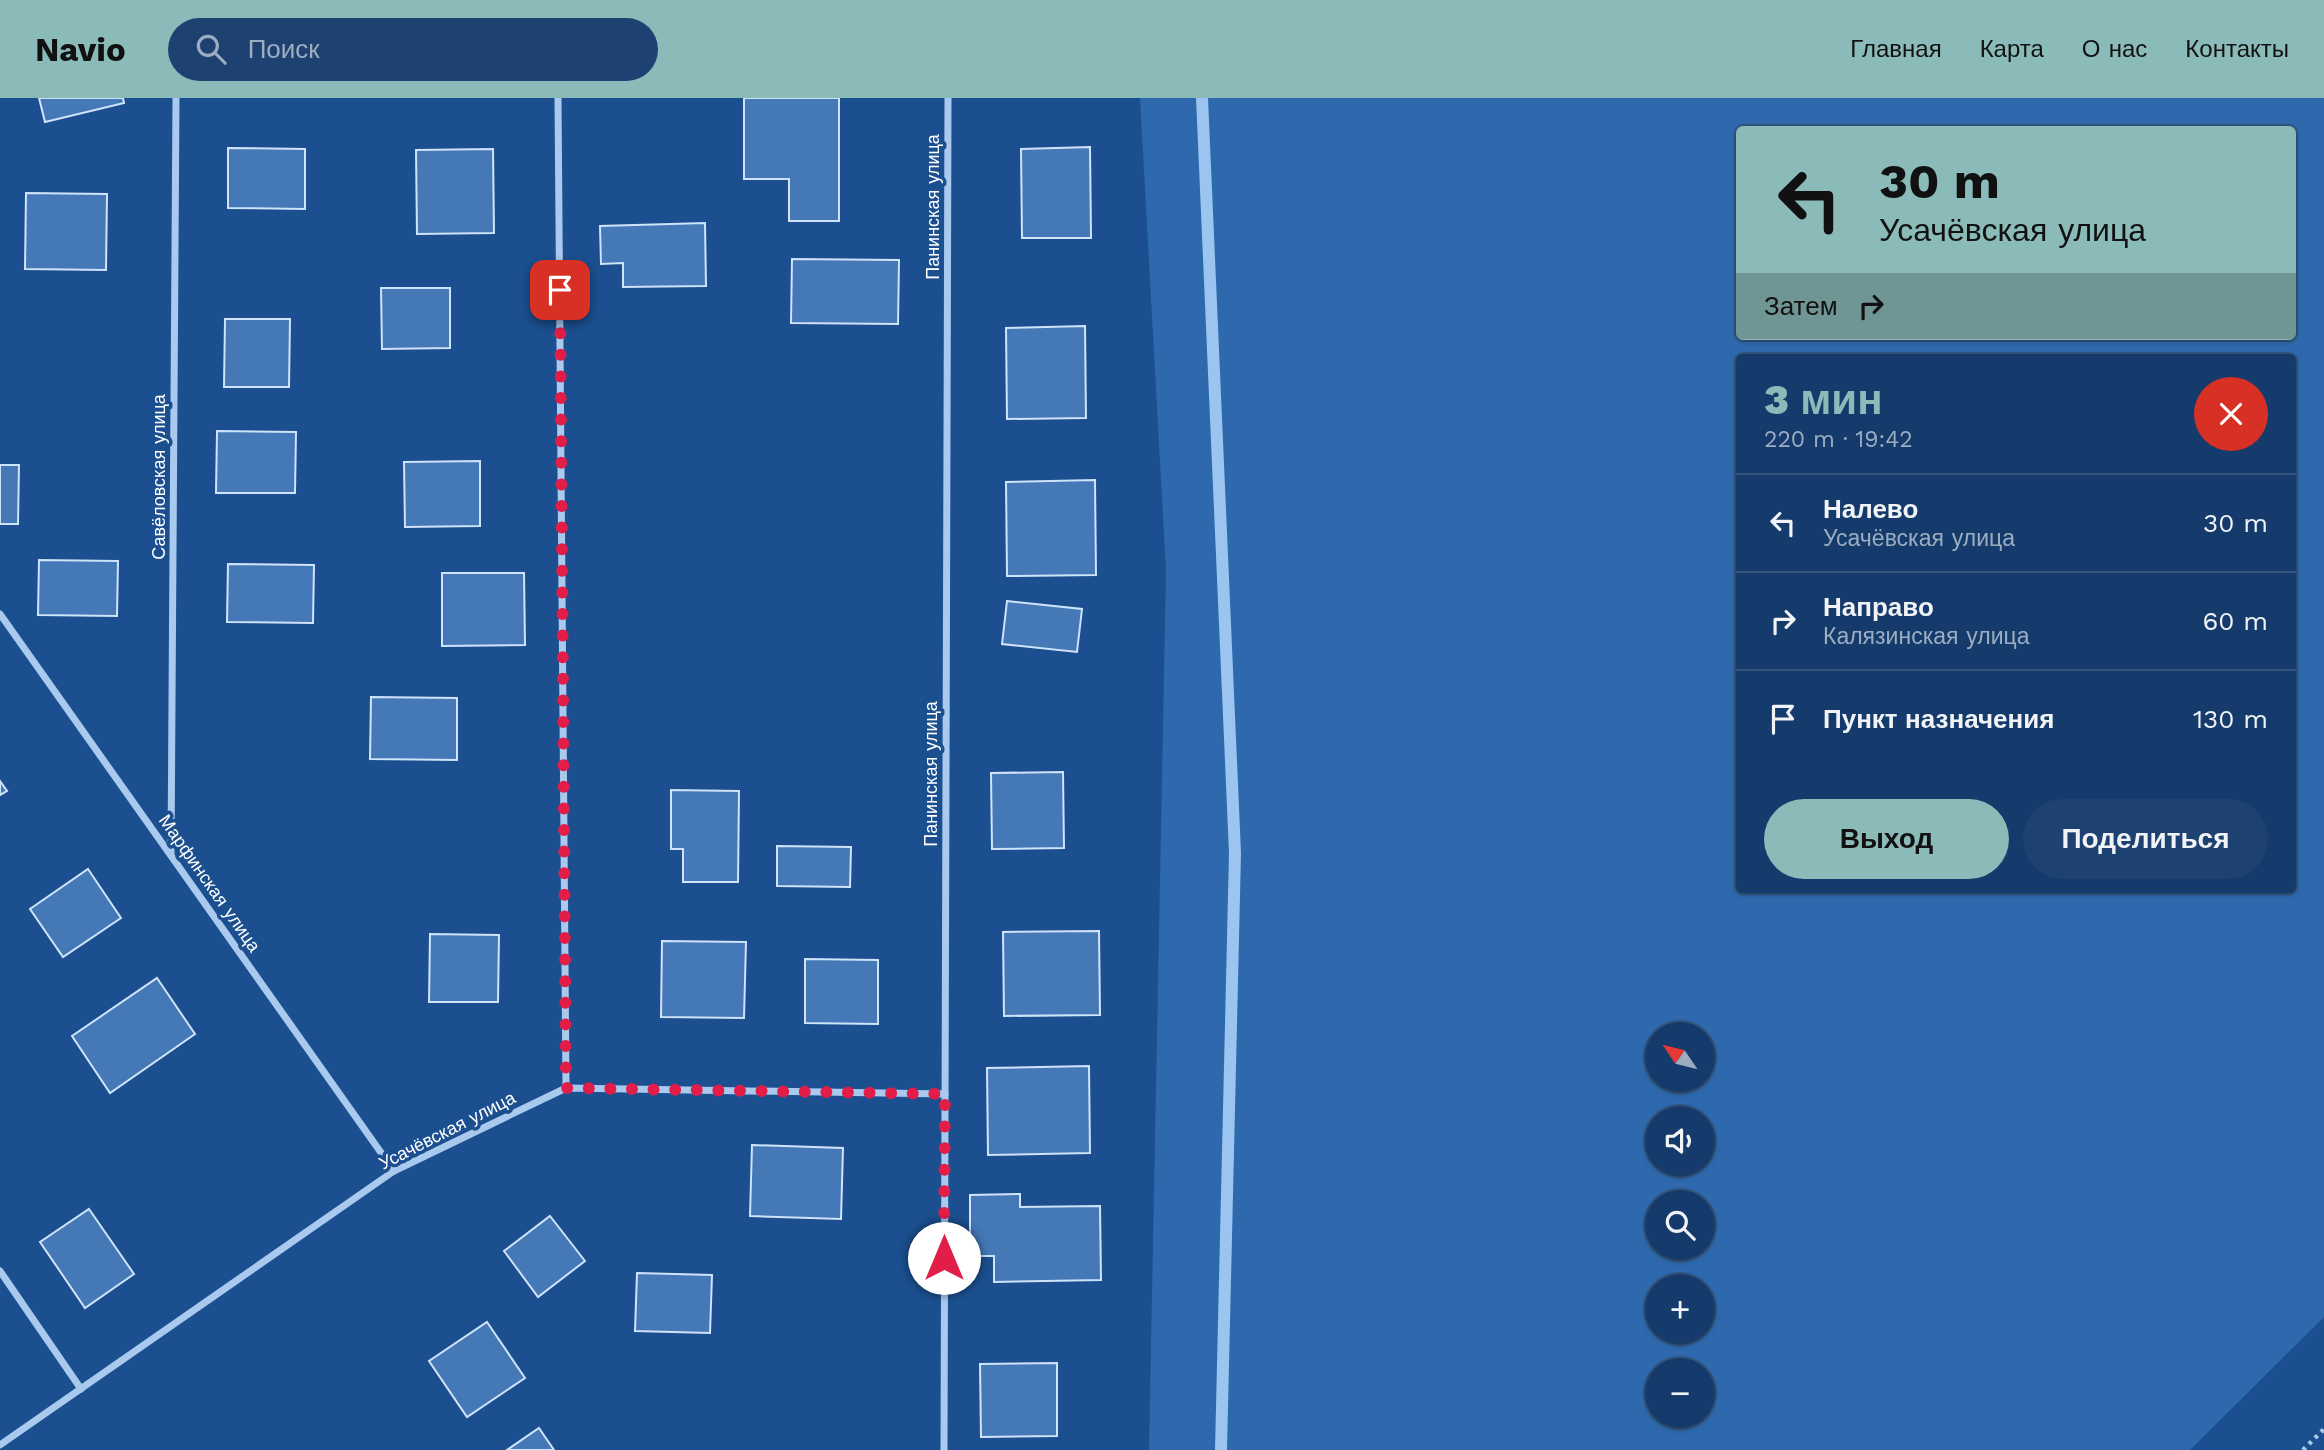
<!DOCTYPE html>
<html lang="ru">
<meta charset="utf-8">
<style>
body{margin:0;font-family:"Work Sans",sans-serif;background:#1d4271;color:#f1f3f6;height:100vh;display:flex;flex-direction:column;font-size:26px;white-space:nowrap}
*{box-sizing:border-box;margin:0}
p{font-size:23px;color:#9dadc1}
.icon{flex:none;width:38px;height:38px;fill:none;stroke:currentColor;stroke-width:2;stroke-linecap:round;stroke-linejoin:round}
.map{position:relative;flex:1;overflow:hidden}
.side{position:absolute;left:1736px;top:256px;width:560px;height:539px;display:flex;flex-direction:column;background:#143b6b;border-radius:7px;box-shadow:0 2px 5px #0004,0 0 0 2px #33557e}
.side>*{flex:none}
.banner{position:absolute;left:1736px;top:28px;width:560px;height:214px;border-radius:7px;box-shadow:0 2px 5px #0004,0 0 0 2px #33557e;background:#8bbbb9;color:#111;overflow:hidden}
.needle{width:46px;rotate:305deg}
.fabs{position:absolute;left:1645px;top:924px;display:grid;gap:14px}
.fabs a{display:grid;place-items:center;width:70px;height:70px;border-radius:50%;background:#143b6b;box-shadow:0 2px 5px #0004,0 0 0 2px #33557e;font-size:35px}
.pin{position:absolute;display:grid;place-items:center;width:60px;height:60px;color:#fff;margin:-30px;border-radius:14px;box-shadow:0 4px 10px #0006}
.me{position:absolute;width:77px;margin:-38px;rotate:0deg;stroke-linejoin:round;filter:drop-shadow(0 0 5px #0008)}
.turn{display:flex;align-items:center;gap:24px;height:147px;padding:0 28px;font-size:32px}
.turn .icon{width:91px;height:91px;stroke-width:2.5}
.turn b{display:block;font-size:49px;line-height:60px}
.then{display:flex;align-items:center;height:66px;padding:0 28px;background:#0003;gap:14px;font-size:26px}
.round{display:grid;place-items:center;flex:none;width:74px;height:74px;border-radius:37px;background:#1d4271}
.summary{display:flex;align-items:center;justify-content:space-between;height:119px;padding:0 28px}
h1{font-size:42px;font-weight:800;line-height:52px;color:#8bbbb9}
.action{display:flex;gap:14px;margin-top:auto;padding:14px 28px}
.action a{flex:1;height:80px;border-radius:42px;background:#8bbbb9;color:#111;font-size:28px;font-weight:800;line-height:80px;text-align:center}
.action a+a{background:#1d4271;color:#f1f3f6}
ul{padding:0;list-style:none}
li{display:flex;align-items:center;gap:21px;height:98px;padding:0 28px;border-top:2px solid #33557e}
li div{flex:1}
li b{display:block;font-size:26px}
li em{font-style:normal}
header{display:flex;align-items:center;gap:42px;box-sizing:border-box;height:98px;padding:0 35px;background:#8bbbb9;color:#111}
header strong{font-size:33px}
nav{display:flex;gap:38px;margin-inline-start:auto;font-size:24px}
.search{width:490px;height:63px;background:#1d4271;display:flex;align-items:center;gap:18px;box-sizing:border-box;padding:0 24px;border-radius:38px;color:#9dadc1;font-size:26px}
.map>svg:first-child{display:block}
.green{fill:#2e69ad;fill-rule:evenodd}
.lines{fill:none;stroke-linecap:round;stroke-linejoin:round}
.stream{stroke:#9cc4f0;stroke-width:12}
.building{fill:#4478b7;stroke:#cfe3fa;stroke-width:2}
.path{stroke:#a9c9ee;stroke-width:4.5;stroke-dasharray:3.5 5;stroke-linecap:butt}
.street{stroke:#a9c9ee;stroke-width:7}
.route{stroke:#e11d48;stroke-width:12;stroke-dasharray:0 21.6}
.labels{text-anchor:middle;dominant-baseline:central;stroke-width:7;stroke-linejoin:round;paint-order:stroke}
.street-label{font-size:18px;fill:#fff;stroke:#1b4f8f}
</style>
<header>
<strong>Navio</strong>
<div class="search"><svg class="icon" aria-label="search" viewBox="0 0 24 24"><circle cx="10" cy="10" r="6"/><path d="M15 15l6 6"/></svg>Поиск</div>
<nav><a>Главная</a><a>Карта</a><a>О нас</a><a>Контакты</a></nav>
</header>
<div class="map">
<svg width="2324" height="1352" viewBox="0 0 2324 1352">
<rect width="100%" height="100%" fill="#1b4f8f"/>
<path class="green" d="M 1140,0 L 2324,0 L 2324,1219 L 2190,1352 L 1149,1352 L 1166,473 ZM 1740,32 L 2292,32 L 2292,238 L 1740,238 ZM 1740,259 L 2292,259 L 2292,791 L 1740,791 ZM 1657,936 L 1703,936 L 1703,982 L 1657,982 ZM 1657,1020 L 1703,1020 L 1703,1066 L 1657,1066 ZM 1657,1104 L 1703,1104 L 1703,1150 L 1657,1150 ZM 1657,1188 L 1703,1188 L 1703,1234 L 1657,1234 ZM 1657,1272 L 1703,1272 L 1703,1318 L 1657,1318 Z"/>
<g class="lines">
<path class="stream" d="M 1202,0 L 1235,755 L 1221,1352"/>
</g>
<g class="building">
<path d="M 39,0 L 123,0 L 124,5 L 45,24 Z"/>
<path d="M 744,0 L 839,0 L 839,123 L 789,123 L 789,81 L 744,81 Z"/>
<path d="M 1090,49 L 1091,140 L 1022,140 L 1021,51 Z"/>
<path d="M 228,50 L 305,51 L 305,111 L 228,110 Z"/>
<path d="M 493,51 L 494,135 L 417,136 L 416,52 Z"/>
<path d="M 26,95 L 107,96 L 106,172 L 25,171 Z"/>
<path d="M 705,125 L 706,188 L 623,189 L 623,165 L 601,166 L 600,128 Z"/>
<path d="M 792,161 L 899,162 L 898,226 L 791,225 Z"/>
<path d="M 381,190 L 450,190 L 450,250 L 382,251 Z"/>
<path d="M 225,221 L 290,221 L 289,289 L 224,289 Z"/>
<path d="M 1085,228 L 1086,320 L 1007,321 L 1006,230 Z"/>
<path d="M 217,333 L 296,334 L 295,395 L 216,395 Z"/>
<path d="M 480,363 L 480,428 L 405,429 L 404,364 Z"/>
<path d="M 0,367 L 19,367 L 18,426 L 0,426 Z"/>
<path d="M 1095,382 L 1096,477 L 1007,478 L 1006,384 Z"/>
<path d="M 39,462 L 118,463 L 117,518 L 38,517 Z"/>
<path d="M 228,466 L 314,467 L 313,525 L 227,524 Z"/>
<path d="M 442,475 L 524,475 L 525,547 L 442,548 Z"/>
<path d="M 1007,503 L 1082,511 L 1077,554 L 1002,546 Z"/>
<path d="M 371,599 L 457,600 L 457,662 L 370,661 Z"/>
<path d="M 1063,674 L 1064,750 L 992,751 L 991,675 Z"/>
<path d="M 0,683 L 7,693 L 0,697 Z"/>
<path d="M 671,692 L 739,693 L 738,784 L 683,784 L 683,751 L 671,751 Z"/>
<path d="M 777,748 L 851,749 L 850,789 L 777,788 Z"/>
<path d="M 88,771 L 121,820 L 63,859 L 30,811 Z"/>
<path d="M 1099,833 L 1100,917 L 1004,918 L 1003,834 Z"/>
<path d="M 430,836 L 499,837 L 498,904 L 429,904 Z"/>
<path d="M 662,843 L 746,844 L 744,920 L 661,919 Z"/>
<path d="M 805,861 L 878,862 L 878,926 L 805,925 Z"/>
<path d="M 157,880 L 195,936 L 110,995 L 72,938 Z"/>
<path d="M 1089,968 L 1090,1055 L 988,1057 L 987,970 Z"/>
<path d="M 752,1047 L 843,1050 L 841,1121 L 750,1118 Z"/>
<path d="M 1020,1096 L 1020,1109 L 1100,1108 L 1101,1182 L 994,1184 L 994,1158 L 970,1158 L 970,1097 Z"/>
<path d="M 89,1111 L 134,1176 L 85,1210 L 40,1144 Z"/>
<path d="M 550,1118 L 585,1163 L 538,1199 L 504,1153 Z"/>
<path d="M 637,1175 L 712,1177 L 710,1235 L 635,1233 Z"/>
<path d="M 487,1224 L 525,1280 L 467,1319 L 429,1263 Z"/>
<path d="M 1057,1265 L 1057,1338 L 981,1339 L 980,1266 Z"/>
<path d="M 539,1330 L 554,1352 L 507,1352 Z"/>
</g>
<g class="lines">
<path class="path" d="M 2303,1352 L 2324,1331"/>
<g class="street">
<path d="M 558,0 L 566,990"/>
<path d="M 0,516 L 394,1073"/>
<path d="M 171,757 L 176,0"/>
<path d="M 0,1173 L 81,1291"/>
<path d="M 0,1347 L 394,1073 L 566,990 L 945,996"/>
<path d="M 944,1352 L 948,0"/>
</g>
</g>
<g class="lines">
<path class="route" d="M 560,192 L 566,990 L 945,996 L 944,1160"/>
</g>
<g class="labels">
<g class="street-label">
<text transform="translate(932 109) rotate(-90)">Панинская улица</text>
<text transform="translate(158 379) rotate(-90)">Савёловская улица</text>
<text transform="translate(930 676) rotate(-90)">Панинская улица</text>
<text transform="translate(210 785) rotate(55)">Марфинская улица</text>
<text transform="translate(447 1032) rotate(-27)">Усачёвская улица</text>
</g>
</g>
</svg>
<div class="fabs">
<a><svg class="needle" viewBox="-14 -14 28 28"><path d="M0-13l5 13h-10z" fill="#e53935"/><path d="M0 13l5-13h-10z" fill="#9dadc1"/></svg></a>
<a><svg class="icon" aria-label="sound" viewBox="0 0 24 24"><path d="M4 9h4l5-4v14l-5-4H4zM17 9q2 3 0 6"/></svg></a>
<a><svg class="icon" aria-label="search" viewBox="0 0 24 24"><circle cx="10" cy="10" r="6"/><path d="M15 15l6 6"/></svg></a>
<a>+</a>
<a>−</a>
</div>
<div class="pin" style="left:560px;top:192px;background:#d93025"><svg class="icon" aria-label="arrive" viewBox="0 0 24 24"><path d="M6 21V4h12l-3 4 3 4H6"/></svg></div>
<svg class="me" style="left:944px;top:1160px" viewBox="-20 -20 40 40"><circle r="19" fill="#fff"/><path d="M0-13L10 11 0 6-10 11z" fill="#e11d48"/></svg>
<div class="banner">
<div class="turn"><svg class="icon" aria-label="left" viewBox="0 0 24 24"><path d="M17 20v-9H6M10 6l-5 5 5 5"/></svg><div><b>30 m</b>Усачёвская улица</div></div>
<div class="then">Затем<svg class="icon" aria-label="right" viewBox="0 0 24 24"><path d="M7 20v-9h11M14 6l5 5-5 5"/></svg></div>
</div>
<section class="side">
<div class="summary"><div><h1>3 мин</h1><p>220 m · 19:42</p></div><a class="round" style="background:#d93025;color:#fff"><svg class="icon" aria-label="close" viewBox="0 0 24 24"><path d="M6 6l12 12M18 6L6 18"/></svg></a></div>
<ul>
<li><svg class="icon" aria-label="left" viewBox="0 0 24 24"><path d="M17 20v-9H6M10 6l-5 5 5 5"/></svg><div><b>Налево</b><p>Усачёвская улица</p></div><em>30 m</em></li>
<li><svg class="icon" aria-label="right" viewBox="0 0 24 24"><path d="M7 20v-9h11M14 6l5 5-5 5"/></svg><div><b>Направо</b><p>Калязинская улица</p></div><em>60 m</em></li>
<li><svg class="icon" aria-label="arrive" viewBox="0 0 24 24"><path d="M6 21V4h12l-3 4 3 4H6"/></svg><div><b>Пункт назначения</b></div><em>130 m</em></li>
</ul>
<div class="action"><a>Выход</a><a>Поделиться</a></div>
</section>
</div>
